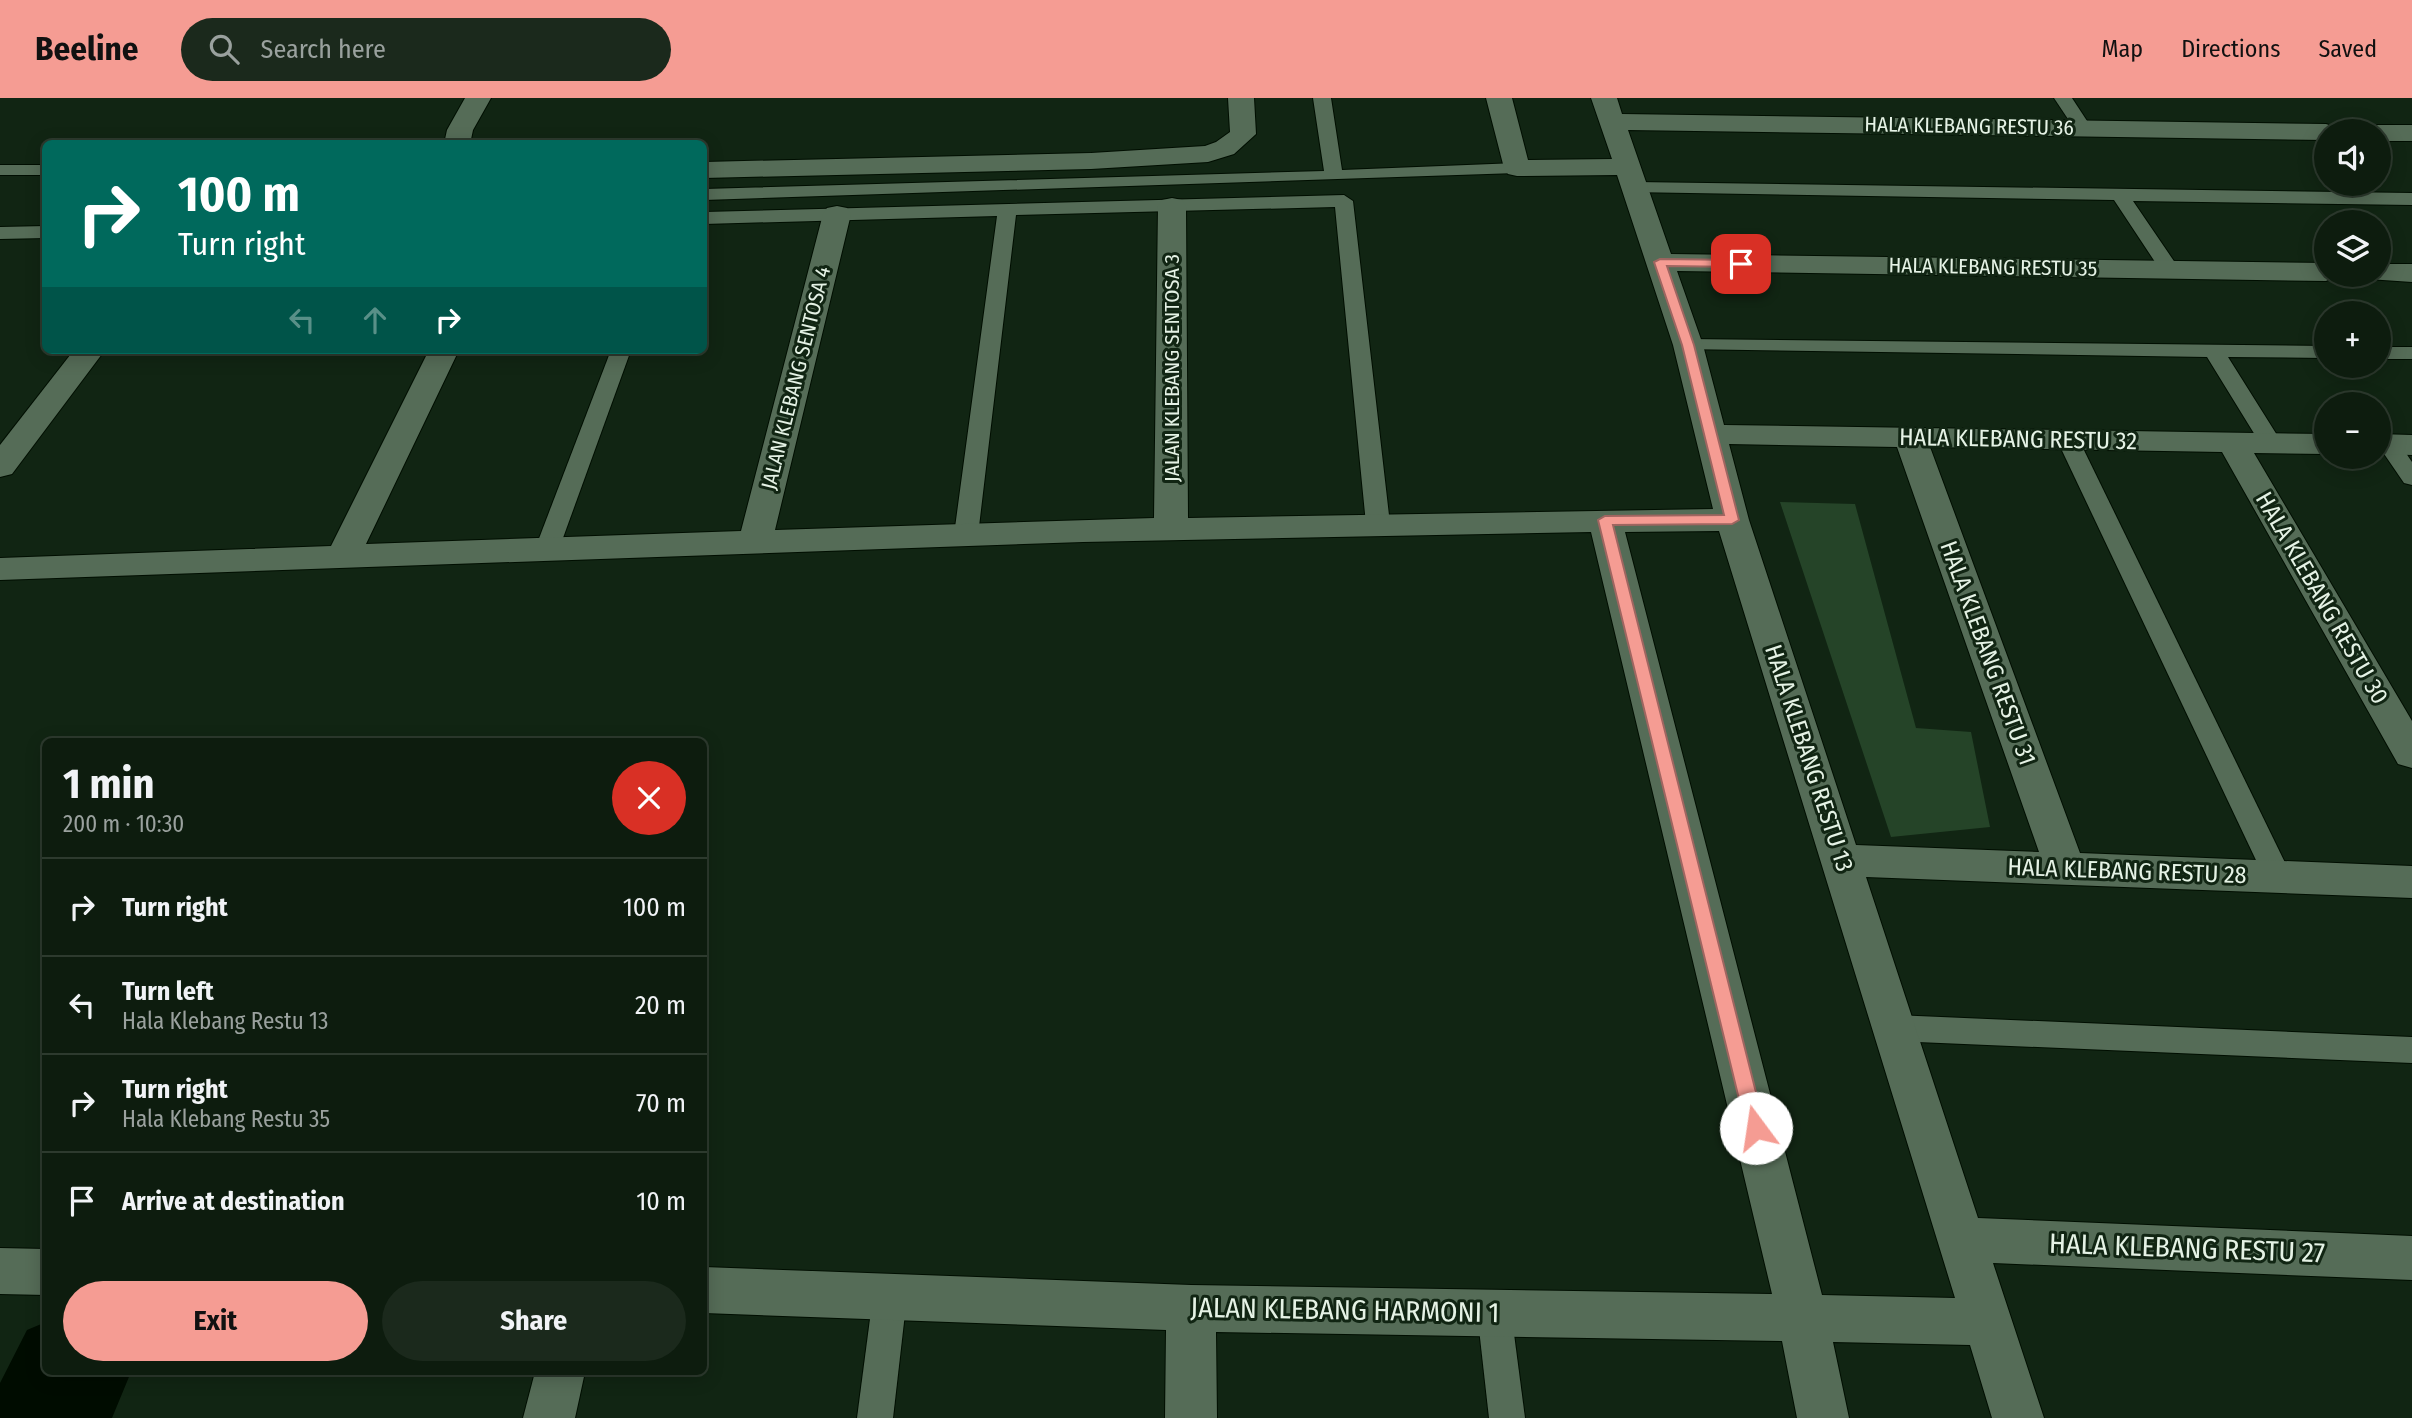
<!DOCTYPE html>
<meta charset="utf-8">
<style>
body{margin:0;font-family:"Fira Sans Condensed",sans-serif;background:#1b291c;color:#f1f3f6;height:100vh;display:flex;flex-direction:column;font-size:26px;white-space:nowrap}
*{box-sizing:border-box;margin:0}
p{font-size:23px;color:#9aa19e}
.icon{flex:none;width:38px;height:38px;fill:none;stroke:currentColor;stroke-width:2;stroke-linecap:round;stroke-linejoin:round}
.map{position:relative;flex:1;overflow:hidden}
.side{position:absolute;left:42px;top:640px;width:665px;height:637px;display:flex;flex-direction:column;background:#0d1c0e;border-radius:10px;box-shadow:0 4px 18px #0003,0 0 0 2px #2d3a2e}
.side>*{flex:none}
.top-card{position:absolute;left:42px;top:42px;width:665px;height:214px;border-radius:10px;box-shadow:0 4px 18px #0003,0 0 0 2px #2d3a2e;background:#00695c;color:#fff;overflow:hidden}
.buttons{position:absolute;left:2314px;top:21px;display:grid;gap:14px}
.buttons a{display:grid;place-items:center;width:77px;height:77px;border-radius:50%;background:#0d1c0e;box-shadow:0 4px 18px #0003,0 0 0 2px #2d3a2e;font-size:35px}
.pin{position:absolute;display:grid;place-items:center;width:60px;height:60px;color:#fff;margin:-30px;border-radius:14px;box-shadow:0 4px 10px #0006}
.me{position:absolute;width:77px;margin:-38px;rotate:346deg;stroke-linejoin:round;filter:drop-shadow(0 0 5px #0008)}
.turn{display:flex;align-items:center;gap:24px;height:147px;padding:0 21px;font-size:32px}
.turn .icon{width:91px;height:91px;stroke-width:2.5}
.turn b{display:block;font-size:49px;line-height:60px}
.lanes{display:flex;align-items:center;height:66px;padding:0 21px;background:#0003;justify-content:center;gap:35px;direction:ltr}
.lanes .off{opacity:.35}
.round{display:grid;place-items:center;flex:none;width:74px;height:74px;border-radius:37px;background:#1b291c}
.headline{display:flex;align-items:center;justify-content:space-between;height:119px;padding:0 21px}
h1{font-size:42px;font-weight:700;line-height:52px}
.primary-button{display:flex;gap:14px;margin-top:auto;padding:14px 21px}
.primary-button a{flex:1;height:80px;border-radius:42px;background:#f59c93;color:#111;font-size:28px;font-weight:700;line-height:80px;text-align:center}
.primary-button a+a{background:#1b291c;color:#f1f3f6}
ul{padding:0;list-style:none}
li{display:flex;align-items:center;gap:21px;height:98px;padding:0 21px;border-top:2px solid #2d3a2e}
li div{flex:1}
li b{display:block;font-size:26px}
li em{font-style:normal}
header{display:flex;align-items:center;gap:42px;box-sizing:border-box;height:98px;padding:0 35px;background:#f59c93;color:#111}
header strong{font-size:33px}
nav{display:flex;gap:38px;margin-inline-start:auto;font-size:24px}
.search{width:490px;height:63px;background:#1b291c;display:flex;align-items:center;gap:18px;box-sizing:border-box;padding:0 24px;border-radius:38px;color:#9aa19e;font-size:26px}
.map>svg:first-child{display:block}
.green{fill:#254428}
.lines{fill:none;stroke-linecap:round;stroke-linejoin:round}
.river{fill:#000c00;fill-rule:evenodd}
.lane-casing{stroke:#000e01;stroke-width:2}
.street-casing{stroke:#000e01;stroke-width:2}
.lane{fill:#556c57;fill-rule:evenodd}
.street{fill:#556c57;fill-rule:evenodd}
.route{fill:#f59c93;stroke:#9f6560;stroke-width:2}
.labels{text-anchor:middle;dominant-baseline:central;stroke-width:6;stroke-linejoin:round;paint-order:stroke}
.far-street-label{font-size:21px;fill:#e5f2e5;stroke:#112513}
.street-label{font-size:24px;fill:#e5f2e5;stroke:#112513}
.near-street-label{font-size:28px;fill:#e5f2e5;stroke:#112513}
</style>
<header>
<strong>Beeline</strong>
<div class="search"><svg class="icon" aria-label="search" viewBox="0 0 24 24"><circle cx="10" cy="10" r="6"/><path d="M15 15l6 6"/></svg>Search here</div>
<nav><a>Map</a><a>Directions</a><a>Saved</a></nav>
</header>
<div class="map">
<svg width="2412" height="1320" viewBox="0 0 2412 1320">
<rect width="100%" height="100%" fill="#112513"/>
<path class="green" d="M 1780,404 L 1855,406 L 1916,630 L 1971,634 L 1990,729 L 1891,739 Z"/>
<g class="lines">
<path class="river" d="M 46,1224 L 46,1274 L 131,1274 L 112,1320 L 0,1320 L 0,1285 L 27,1232 Z"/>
<defs>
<g id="lane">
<path d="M 1313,0 L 1331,0 L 1342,72 L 1517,65 L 1526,70 L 1517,75 L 704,102 L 704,91 L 1324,73 Z"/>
<path d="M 2054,0 L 2072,0 L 2091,29 L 2088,33 L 2076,33 Z"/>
<rect x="0" y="67" width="46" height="10"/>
<path d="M 1635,84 L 2412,95 L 2412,107 L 2133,103 L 2180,172 L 2170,178 L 2163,176 L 2114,102 L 1629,94 L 1626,90 Z"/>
<path d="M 1344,97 L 1353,103 L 1390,426 L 1386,431 L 1378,433 L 1370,431 L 1366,426 L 1335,109 L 1016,117 L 978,437 L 974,442 L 966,444 L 958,442 L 954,437 L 997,118 L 704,126 L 704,114 Z"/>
<path d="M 46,128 L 46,140 L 0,141 L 0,129 Z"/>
<path d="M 1688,241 L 2326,248 L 2326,260 L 2228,259 L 2282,345 L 2279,350 L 2263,350 L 2207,259 L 1681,251 L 1678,247 L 1681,243 Z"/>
<rect x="2378" y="249" width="34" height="12"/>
<path d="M 611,252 L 631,252 L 559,451 L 555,456 L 547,459 L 539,456 L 535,451 Z"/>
<path d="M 2068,335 L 2076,337 L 2079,342 L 2292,779 L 2288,787 L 2278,790 L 2268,787 L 2264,779 L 2057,342 L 2060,337 Z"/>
<path d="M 2389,340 L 2397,342 L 2412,364 L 2412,387 L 2404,385 L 2378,347 L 2381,342 Z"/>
<path d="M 1894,917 L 2412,939 L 2412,965 L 1894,943 L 1883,939 L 1879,930 L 1883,921 Z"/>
<path d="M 890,1182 L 902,1187 L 907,1198 L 893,1320 L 857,1320 L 873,1198 L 878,1187 Z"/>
<path d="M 1494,1197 L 1506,1202 L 1511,1213 L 1525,1320 L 1489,1320 L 1477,1213 L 1482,1202 Z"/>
</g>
<g id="street">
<path d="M 465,0 L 491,0 L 473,32 L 470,46 L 444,46 L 447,32 Z"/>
<path d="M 1228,0 L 1254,0 L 1256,36 L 1234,56 L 1208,64 L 1091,71 L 704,80 L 704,64 L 1091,55 L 1205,48 L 1216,44 L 1230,34 Z"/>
<path d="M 1486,0 L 1512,0 L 1528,62 L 1612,61 L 1591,0 L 1617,0 L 1622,16 L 2326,26 L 2335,29 L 2338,33 L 2326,33 L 2326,42 L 1628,32 L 1671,156 L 2326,165 L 2326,177 L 2338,177 L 2326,183 L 1677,173 L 1703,247 L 1724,327 L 2326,336 L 2326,356 L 2254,355 L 2412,623 L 2412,670 L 2398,666 L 2222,354 L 1930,349 L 2080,755 L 2412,768 L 2412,800 L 1866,779 L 1978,1120 L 2412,1138 L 2412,1182 L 1993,1165 L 2044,1320 L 1992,1320 L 1970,1247 L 1833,1244 L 1849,1320 L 1797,1320 L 1782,1243 L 1216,1234 L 1217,1320 L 1165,1320 L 1166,1232 L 704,1215 L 704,1169 L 1191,1187 L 1772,1196 L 1591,434 L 1083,444 L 0,482 L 0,460 L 331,448 L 429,252 L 459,252 L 366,446 L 741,433 L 823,116 L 827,110 L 837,108 L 847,110 L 851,116 L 775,432 L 1154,420 L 1158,108 L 1162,102 L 1172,100 L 1182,102 L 1186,108 L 1188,420 L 1713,411 L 1673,247 L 1617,77 L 1517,78 L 1508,76 L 1504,70 ZM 1729,346 L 1897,349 L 2039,754 L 1856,747 L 1749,422 ZM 1719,433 L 1955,1200 L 1822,1197 L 1625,434 Z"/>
<path d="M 2378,27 L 2412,27 L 2412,43 L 2378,43 L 2378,33 L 2366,33 L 2369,30 Z"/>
<path d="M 2378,166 L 2412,166 L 2412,184 L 2368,181 L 2365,177 L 2378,177 Z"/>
<path d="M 74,252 L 105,252 L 12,376 L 0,379 L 0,347 Z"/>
<path d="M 2378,336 L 2412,337 L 2412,357 L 2378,356 Z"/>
<path d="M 0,1150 L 46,1151 L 46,1197 L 0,1196 Z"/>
<path d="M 535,1274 L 585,1274 L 575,1320 L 523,1320 Z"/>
</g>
</defs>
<use href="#lane" class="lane-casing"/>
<use href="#street" class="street-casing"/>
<use href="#lane" class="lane"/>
<use href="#street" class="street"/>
</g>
<path class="route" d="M 1660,161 L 1741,162 L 1746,166 L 1741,169 L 1667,168 L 1694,247 L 1739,422 L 1732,426 L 1613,427 L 1765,1030 L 1763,1036 L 1756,1038 L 1749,1036 L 1746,1030 L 1598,422 L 1605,418 L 1724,417 L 1682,247 L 1654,164 Z"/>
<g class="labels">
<g class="far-street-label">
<text transform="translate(1969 28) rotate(1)">HALA KLEBANG RESTU 36</text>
<text transform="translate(1993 169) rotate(1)">HALA KLEBANG RESTU 35</text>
<text transform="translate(1172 270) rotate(-90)">JALAN KLEBANG SENTOSA 3</text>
<text transform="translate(796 280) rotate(-76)">JALAN KLEBANG SENTOSA 4</text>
</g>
<g class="street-label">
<text transform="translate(2018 341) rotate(1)">HALA KLEBANG RESTU 32</text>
<text transform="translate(2322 500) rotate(60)">HALA KLEBANG RESTU 30</text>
<text transform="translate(1988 555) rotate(70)">HALA KLEBANG RESTU 31</text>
<text transform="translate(1809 660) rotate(72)">HALA KLEBANG RESTU 13</text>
<text transform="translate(2127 773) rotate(2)">HALA KLEBANG RESTU 28</text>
</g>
<g class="near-street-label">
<text transform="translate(2187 1150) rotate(2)">HALA KLEBANG RESTU 27</text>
<text transform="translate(1345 1212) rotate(1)">JALAN KLEBANG HARMONI 1</text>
</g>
</g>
</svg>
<div class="buttons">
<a><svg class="icon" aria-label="sound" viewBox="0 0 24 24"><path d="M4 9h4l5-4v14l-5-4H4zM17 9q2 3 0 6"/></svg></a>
<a><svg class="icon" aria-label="layers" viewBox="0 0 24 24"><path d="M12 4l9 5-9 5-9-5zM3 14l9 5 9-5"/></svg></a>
<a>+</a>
<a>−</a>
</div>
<div class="pin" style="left:1741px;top:166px;background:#d93025"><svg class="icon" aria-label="arrive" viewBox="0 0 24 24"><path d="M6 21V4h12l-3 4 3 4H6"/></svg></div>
<svg class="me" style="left:1756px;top:1030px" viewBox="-20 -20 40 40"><circle r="19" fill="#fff"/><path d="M0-13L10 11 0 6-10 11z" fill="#f59c93"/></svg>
<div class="top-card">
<div class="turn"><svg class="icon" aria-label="right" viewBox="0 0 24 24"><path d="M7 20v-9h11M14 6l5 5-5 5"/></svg><div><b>100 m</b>Turn right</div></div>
<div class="lanes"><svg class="icon off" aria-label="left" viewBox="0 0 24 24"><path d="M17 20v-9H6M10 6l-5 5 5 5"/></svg><svg class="icon off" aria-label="ahead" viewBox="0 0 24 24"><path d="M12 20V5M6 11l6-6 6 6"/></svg><svg class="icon" aria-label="right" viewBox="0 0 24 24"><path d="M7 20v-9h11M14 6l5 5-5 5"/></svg></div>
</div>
<section class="side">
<div class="headline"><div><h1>1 min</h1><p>200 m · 10:30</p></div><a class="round" style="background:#d93025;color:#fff"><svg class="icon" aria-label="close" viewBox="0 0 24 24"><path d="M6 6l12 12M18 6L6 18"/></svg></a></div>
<ul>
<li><svg class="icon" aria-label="right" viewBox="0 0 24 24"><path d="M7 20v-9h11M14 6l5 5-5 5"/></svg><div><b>Turn right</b></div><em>100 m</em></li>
<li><svg class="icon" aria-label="left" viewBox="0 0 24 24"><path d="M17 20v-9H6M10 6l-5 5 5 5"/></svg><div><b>Turn left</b><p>Hala Klebang Restu 13</p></div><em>20 m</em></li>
<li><svg class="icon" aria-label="right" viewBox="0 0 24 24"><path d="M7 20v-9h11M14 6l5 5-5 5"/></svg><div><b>Turn right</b><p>Hala Klebang Restu 35</p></div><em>70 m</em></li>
<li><svg class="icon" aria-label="arrive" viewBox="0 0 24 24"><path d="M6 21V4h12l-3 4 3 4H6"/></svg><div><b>Arrive at destination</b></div><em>10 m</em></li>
</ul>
<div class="primary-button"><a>Exit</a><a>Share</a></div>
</section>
</div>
